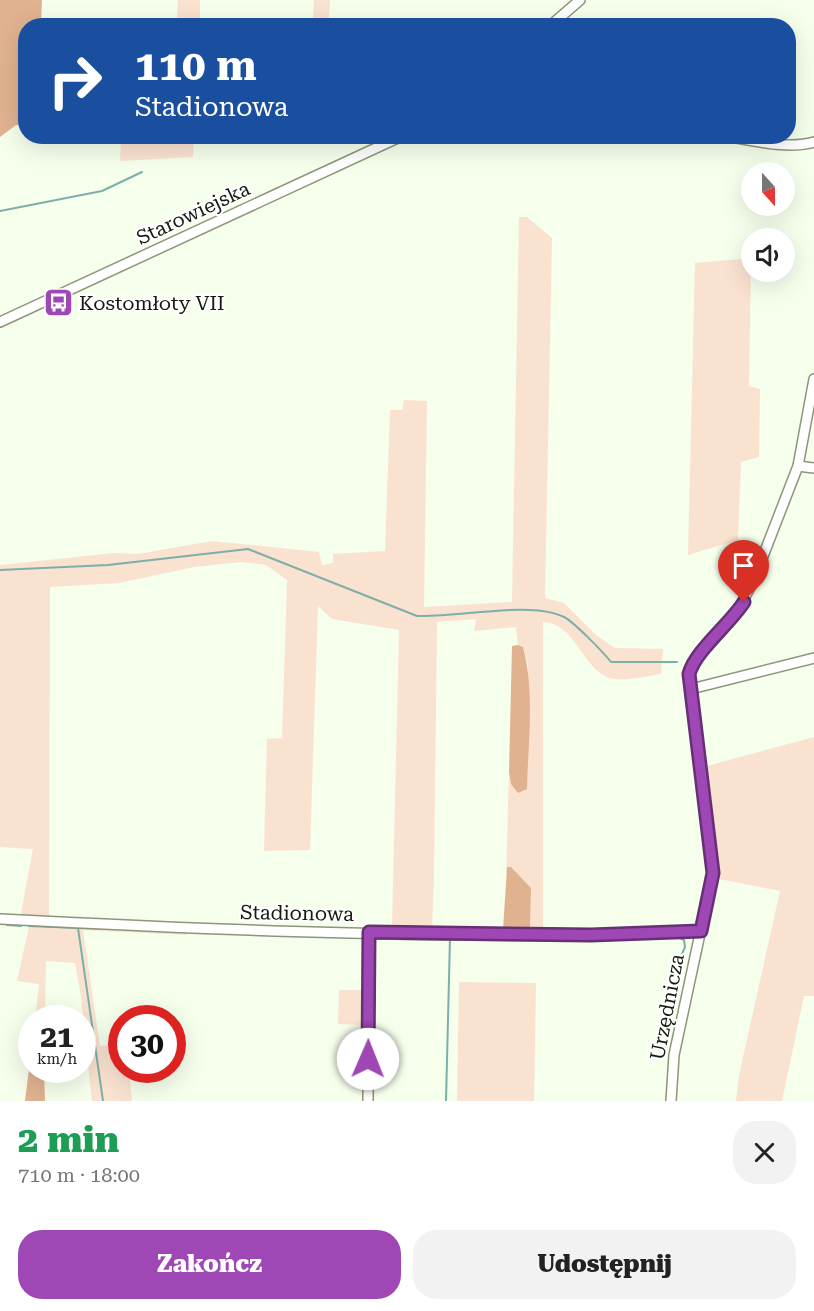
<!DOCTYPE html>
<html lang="pl">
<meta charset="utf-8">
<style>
body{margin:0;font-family:"Roboto Serif",serif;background:#f2f2f2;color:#222;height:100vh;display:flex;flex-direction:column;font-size:22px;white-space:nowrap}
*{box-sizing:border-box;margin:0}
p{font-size:20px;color:#767676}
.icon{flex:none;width:33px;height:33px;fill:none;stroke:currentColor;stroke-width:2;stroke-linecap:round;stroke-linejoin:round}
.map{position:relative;height:1101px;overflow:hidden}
.sheet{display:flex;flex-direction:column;background:#fff;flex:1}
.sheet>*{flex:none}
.guide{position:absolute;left:18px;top:18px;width:778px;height:126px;border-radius:24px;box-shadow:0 6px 24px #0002;background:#1a4fa0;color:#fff;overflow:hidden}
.needle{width:39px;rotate:159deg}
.fabs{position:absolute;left:741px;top:162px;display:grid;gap:12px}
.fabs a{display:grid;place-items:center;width:54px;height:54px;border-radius:50%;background:#fff;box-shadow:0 6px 24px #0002;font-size:30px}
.speed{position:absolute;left:18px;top:1005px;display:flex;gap:12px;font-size:30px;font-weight:700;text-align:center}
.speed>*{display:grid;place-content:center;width:78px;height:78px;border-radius:50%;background:#fff;box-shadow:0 6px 24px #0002;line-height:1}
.speed small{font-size:15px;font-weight:400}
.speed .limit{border:9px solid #d22;background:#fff;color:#111}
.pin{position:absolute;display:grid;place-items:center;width:51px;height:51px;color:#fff;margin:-62px -26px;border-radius:50% 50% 50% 0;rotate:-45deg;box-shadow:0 0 6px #0007}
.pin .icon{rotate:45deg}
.me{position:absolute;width:66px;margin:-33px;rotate:1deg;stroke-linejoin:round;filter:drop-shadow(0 0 4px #0008)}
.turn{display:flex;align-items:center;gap:21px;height:126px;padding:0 18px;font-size:27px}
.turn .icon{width:78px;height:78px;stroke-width:2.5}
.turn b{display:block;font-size:42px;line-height:51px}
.round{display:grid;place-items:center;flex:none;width:63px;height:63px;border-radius:24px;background:#f2f2f2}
.head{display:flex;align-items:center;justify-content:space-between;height:102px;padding:0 18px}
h1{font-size:36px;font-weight:800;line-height:45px;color:#1e9e55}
.button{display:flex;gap:12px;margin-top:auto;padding:12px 18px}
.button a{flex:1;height:69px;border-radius:24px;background:#9f48b5;color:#fff;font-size:24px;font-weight:800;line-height:69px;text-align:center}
.button a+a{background:#f2f2f2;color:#222}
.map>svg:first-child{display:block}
.green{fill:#fae2d0}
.forest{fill:#e0b290}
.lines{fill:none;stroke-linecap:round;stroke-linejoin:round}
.stream{stroke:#7cafaa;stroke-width:2}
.street-casing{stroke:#8b967a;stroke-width:12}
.street{stroke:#fff;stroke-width:9}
.route-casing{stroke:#672f76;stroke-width:15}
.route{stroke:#9f48b5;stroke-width:10}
.labels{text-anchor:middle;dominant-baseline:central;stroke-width:4.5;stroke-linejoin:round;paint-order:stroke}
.street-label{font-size:20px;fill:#161b10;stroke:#fff}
.poi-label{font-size:20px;fill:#161b10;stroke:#fff;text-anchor:start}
</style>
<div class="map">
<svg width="814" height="1101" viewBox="0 0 814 1101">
<rect width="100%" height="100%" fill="#f6feec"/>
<g class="green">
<path d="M 178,0 L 200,0 L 200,25 L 177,25 Z"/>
<path d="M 314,0 L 330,0 L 329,25 L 313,25 Z"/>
<path d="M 121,137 L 194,137 L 193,157 L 120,161 Z"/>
<path d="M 519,217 L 527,217 L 552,238 L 545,598 L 564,603 L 596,635 L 615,648 L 663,649 L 661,674 C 645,676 620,684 605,676 C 580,663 575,624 543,622 L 543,931 L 530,931 L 531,888 L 511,867 L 507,868 L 506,878 L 509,772 L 511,784 L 527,789 L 528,665 L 523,647 L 518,645 L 516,627 L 474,631 L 476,619 L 437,622 L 434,876 L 432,930 L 392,928 L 399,630 L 332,619 L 318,606 L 310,850 L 264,851 L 267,739 L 282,738 L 287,580 L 266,565 L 241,562 L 194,567 L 119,583 L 50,587 L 49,919 L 20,918 L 33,849 L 0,847 L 0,565 L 114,553 L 138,554 L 212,541 L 319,552 L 322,565 L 333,563 L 333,554 L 385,551 L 390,410 L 402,410 L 404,400 L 427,401 L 424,607 L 512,602 Z"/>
<path d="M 751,258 L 749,386 L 760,389 L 759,457 L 741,462 L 738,540 L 688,555 L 695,263 Z"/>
<path d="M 814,737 L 814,996 L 804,996 L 782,1101 L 736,1101 L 739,1075 L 780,891 L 719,879 L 707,766 Z"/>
<path d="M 29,926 L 187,932 L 187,935 L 83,930 L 100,1046 L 121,1044 L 122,1070 L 129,1070 L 132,1101 L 92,1101 L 81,997 L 75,963 L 46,961 L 45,1018 L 35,1018 L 39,984 L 17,981 Z"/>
<path d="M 459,982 L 536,983 L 534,1101 L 457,1101 Z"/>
<path d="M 339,990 L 366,990 L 365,1025 L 338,1024 Z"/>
</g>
<g class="forest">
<path d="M 0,0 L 42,0 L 41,25 L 26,26 L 25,125 L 16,125 L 0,137 Z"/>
<path d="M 518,645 L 523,647 C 535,692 528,743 527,789 L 518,793 L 511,784 L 509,772 L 512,646 Z"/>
<path d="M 507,867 L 511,867 L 531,888 L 530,931 L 503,930 Z"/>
<path d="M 31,1053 L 32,1070 L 44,1070 L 45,1101 L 25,1101 Z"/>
</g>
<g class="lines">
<g class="stream">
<path d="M 0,211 L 102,191 L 142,172"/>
<path d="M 0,570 L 108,565 L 248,549 L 417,616 C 458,618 530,600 564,617 C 574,622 603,652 611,662 L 677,662"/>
<path d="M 7,925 L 21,926"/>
<path d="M 29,926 L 78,928 L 103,1101"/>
<path d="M 78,928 L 120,929"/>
<path d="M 131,930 L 143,930"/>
<path d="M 675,936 L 684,940 L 685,947 L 681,956"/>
<path d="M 446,1101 L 450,938"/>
</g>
<defs>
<g id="street">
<path d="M 550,26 L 580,0"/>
<path d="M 724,136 C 753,140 786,150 814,142"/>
<path d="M 0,322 L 402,136"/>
<path d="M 798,466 L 814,468"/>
<path d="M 691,689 L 814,658"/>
<path d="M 0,919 C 195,929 391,937 587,935 C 625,934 663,932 701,931"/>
<path d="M 368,1101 L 369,932"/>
<path d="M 671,1101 L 674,1055 L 713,873 L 689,674 L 692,663 L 734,617 L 753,582 L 798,466 L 814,379"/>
</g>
</defs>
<use href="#street" class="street-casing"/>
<use href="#street" class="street"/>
</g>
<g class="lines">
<defs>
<path id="route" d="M 368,1059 L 369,932 L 591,935 L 701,931 L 713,873 L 689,674 C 695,651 729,625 744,602"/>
</defs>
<use href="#route" class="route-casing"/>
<use href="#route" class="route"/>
</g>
<defs>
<symbol id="bus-square" viewBox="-11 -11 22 22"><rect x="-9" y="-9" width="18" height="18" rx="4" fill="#9f48b5" stroke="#fff"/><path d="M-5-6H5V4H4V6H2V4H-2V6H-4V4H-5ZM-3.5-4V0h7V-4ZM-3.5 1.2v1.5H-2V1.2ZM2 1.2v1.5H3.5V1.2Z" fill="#fff"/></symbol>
</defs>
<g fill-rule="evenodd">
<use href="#bus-square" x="42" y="286" width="33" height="33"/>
</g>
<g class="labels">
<g class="street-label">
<text transform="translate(193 213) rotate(-25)">Starowiejska</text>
<text transform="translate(297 913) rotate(1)">Stadionowa</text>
<text transform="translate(667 1007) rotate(-79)">Urzędnicza</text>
</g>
<g class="poi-label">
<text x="79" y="303">Kostomłoty VII</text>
</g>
</g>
</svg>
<div class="fabs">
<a><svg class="needle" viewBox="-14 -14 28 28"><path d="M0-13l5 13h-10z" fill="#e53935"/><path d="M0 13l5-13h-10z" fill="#767676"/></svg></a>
<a><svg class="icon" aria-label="sound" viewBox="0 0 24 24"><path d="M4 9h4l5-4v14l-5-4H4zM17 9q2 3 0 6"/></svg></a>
</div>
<div class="speed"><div>21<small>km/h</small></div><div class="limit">30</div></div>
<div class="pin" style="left:744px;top:602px;background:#d93025"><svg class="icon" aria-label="arrive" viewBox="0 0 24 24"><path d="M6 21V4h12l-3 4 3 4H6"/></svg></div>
<svg class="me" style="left:368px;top:1059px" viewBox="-20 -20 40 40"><circle r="19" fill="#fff"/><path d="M0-13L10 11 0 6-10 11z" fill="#9f48b5"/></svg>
<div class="guide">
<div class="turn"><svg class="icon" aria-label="right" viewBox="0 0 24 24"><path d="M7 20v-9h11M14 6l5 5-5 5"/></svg><div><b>110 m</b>Stadionowa</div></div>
</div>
</div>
<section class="sheet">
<div class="head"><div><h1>2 min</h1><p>710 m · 18:00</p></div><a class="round"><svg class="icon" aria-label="close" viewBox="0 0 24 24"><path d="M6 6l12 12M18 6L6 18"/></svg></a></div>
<div class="button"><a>Zakończ</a><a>Udostępnij</a></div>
</section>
